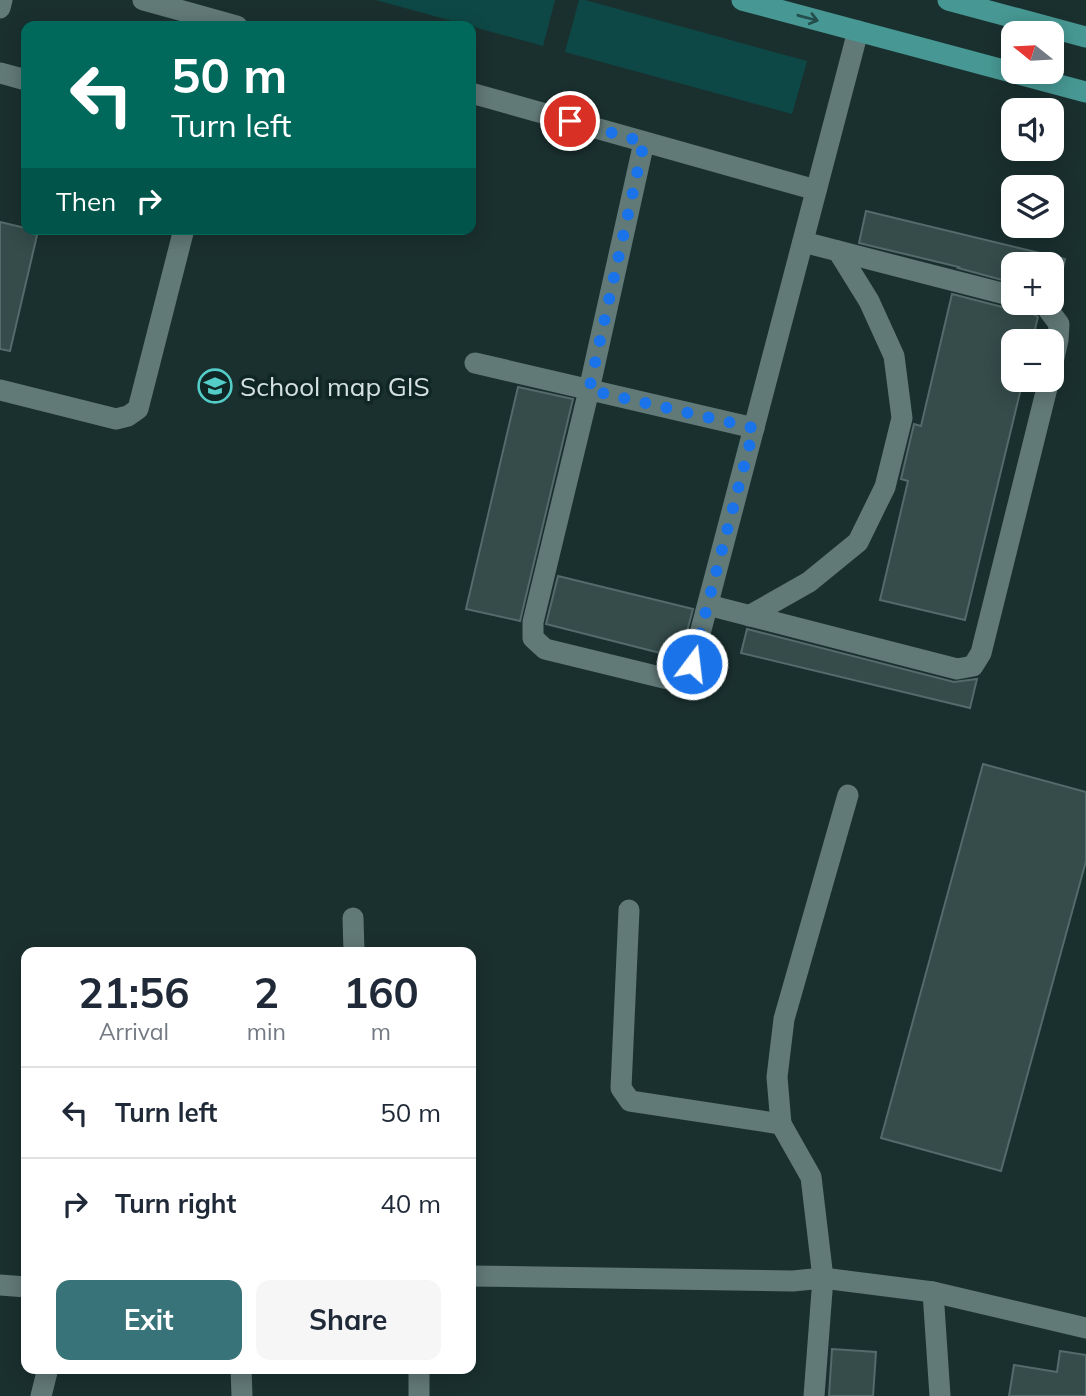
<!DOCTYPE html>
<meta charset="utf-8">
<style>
body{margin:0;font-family:Mulish,sans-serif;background:#f6f6f7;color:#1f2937;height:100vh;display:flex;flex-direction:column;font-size:26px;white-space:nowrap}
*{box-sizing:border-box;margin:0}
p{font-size:23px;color:#747a83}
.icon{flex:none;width:38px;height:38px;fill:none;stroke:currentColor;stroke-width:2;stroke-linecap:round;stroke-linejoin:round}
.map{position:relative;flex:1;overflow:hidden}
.sheet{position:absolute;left:21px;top:947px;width:455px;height:427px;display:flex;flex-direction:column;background:#fff;border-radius:14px;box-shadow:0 4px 18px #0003}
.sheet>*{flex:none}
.banner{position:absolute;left:21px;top:21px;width:455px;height:214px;border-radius:14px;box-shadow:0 4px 18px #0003;background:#00695c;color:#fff;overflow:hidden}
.needle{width:46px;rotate:288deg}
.controls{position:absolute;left:1001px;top:21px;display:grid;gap:14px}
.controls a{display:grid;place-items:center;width:63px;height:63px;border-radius:14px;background:#fff;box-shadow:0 4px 18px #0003;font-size:35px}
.pin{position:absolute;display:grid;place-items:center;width:60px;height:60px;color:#fff;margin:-30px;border:4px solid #fff;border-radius:50%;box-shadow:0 2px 7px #0007}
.me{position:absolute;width:77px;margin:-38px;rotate:15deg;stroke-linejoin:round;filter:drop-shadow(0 0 5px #0008)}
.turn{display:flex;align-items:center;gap:24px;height:147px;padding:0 35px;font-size:32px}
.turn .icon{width:91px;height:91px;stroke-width:2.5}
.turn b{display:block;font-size:49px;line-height:60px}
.then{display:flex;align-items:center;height:66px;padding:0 35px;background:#0003;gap:14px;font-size:26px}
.eta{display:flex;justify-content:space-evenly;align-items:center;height:119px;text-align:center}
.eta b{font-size:42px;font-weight:700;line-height:49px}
.cta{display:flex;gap:14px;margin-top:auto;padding:14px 35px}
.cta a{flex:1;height:80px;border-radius:14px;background:#377378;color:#fff;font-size:28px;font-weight:700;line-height:80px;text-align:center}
.cta a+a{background:#f6f6f7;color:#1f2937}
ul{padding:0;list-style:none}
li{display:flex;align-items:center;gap:21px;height:91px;padding:0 35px;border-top:2px solid #e0e1e3}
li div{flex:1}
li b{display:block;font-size:26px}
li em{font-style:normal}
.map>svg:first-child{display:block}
.green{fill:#0e4846}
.building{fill:#354c4b;stroke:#536b6a;stroke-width:2}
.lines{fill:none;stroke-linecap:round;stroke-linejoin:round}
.minor{stroke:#617977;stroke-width:21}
.major{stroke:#479894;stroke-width:21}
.oneway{stroke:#234e4c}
.route{stroke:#1a73e8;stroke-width:12;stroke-dasharray:0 21.6}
.labels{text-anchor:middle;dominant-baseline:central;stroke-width:7;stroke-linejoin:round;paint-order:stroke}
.poi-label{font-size:26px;fill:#d4e1e0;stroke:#102625;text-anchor:start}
</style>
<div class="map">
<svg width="1086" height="1396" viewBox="0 0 1086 1396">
<rect width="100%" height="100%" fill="#1a302f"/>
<g class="green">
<path d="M 376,0 L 555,0 L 543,46 Z"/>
<path d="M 579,0 L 585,0 L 807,61 L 792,114 L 565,52 Z"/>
</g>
<g class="building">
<path d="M 866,211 L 1065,259 L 1058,291 L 1052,289 L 1052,264 L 1013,264 L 1013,283 L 958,268 L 959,267 L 859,243 Z"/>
<path d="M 0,222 L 38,231 L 10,351 L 0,349 Z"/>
<path d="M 952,294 L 1010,309 L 1017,308 L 1024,303 L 1026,303 L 1030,312 L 1038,317 L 1032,341 L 1013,341 L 1013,380 L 1023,380 L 965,620 L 880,600 L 908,481 L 901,479 L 914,424 L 921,426 Z"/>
<path d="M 518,387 L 573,399 L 520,621 L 466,609 Z"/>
<path d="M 558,576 L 693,609 L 680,658 L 546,624 Z"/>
<path d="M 747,629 L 954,682 L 977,679 L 970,708 L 741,653 Z"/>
<path d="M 983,764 L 1086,792 L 1086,861 L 1001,1171 L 881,1138 Z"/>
<path d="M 832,1349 L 876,1352 L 873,1396 L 829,1396 Z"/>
<path d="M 1060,1351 L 1086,1355 L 1086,1396 L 1009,1396 L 1014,1365 L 1057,1372 Z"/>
</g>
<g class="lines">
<g class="minor">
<path d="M 143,0 L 237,26"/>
<path d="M 0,8 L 2,0"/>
<path d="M 0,73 L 26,80"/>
<path d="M 471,93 L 816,190"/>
<path d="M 644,142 L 589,390 L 533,622 L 533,638 L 545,649 L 668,679 L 682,681 L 692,664 L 858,31"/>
<path d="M 803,242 L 1013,296"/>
<path d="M 1039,303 L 1044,304 L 1059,324 L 1058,340 L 1052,367"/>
<path d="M 475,363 L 754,428"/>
<path d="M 0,390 L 116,419 L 128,416 L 138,409 L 184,229"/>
<path d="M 708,605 L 957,669 L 973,666 L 981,653 L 1049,380"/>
<path d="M 749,616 L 809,582 L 858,542 L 885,487 L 902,418 L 894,356 L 869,301 L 838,251"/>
<path d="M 629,910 L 621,1088 L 630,1101 L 781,1124 L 811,1177 L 823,1278 L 814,1396"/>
<path d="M 353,918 L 354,952"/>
<path d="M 781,1124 L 777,1077 L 784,1019 L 848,795"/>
<path d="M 471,1276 L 793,1281 L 823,1278 L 933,1292 L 1086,1328"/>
<path d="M 0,1285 L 26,1287"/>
<path d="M 933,1292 L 940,1396"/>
<path d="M 241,1368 L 242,1396"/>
<path d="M 419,1368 L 419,1396"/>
<path d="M 41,1396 L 48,1368"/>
</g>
<g class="major">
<path d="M 742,0 L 1086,92"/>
<path d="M 948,0 L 1086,37"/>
</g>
</g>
<defs><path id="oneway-shaft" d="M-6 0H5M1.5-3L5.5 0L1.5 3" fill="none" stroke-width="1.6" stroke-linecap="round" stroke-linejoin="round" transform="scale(1.75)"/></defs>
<use class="oneway" href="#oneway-shaft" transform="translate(808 18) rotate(15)"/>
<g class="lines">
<path class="route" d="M 570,121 L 644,142 L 589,390 L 754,428 L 692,664"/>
</g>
<defs>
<symbol id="school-ring" viewBox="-11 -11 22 22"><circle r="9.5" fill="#102625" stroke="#54cdc8" stroke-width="1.5"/><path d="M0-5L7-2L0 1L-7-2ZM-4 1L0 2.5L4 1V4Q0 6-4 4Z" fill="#54cdc8"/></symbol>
</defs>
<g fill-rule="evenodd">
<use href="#school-ring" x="196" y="367" width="38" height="38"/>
</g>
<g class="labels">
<g class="poi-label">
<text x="240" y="386">School map GIS</text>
</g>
</g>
</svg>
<div class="controls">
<a><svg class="needle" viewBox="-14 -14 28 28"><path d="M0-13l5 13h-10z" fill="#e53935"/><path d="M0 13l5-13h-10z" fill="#747a83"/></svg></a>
<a><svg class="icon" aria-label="sound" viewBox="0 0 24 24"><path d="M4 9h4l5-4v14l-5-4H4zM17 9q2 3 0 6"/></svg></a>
<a><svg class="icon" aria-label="layers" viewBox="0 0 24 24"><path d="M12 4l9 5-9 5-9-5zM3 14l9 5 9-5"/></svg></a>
<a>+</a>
<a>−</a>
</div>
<div class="pin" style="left:570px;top:121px;background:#d93025"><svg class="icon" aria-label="arrive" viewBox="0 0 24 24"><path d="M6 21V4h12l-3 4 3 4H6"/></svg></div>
<svg class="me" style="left:692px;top:664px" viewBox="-20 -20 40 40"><circle r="17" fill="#1a73e8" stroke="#fff" stroke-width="3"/><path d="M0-11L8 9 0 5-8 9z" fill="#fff"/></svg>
<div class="banner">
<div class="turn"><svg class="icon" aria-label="left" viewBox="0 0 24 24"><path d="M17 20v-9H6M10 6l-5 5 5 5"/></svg><div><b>50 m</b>Turn left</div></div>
<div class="then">Then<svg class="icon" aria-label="right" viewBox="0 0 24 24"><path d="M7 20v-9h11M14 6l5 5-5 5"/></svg></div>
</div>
<section class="sheet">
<div class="eta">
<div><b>21:56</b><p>Arrival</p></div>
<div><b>2</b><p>min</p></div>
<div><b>160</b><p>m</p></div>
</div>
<ul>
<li><svg class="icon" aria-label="left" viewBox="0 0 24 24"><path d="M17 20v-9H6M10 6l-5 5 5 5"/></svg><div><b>Turn left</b></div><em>50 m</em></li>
<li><svg class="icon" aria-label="right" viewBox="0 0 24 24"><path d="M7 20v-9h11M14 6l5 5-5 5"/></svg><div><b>Turn right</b></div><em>40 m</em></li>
</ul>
<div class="cta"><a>Exit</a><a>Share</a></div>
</section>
</div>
